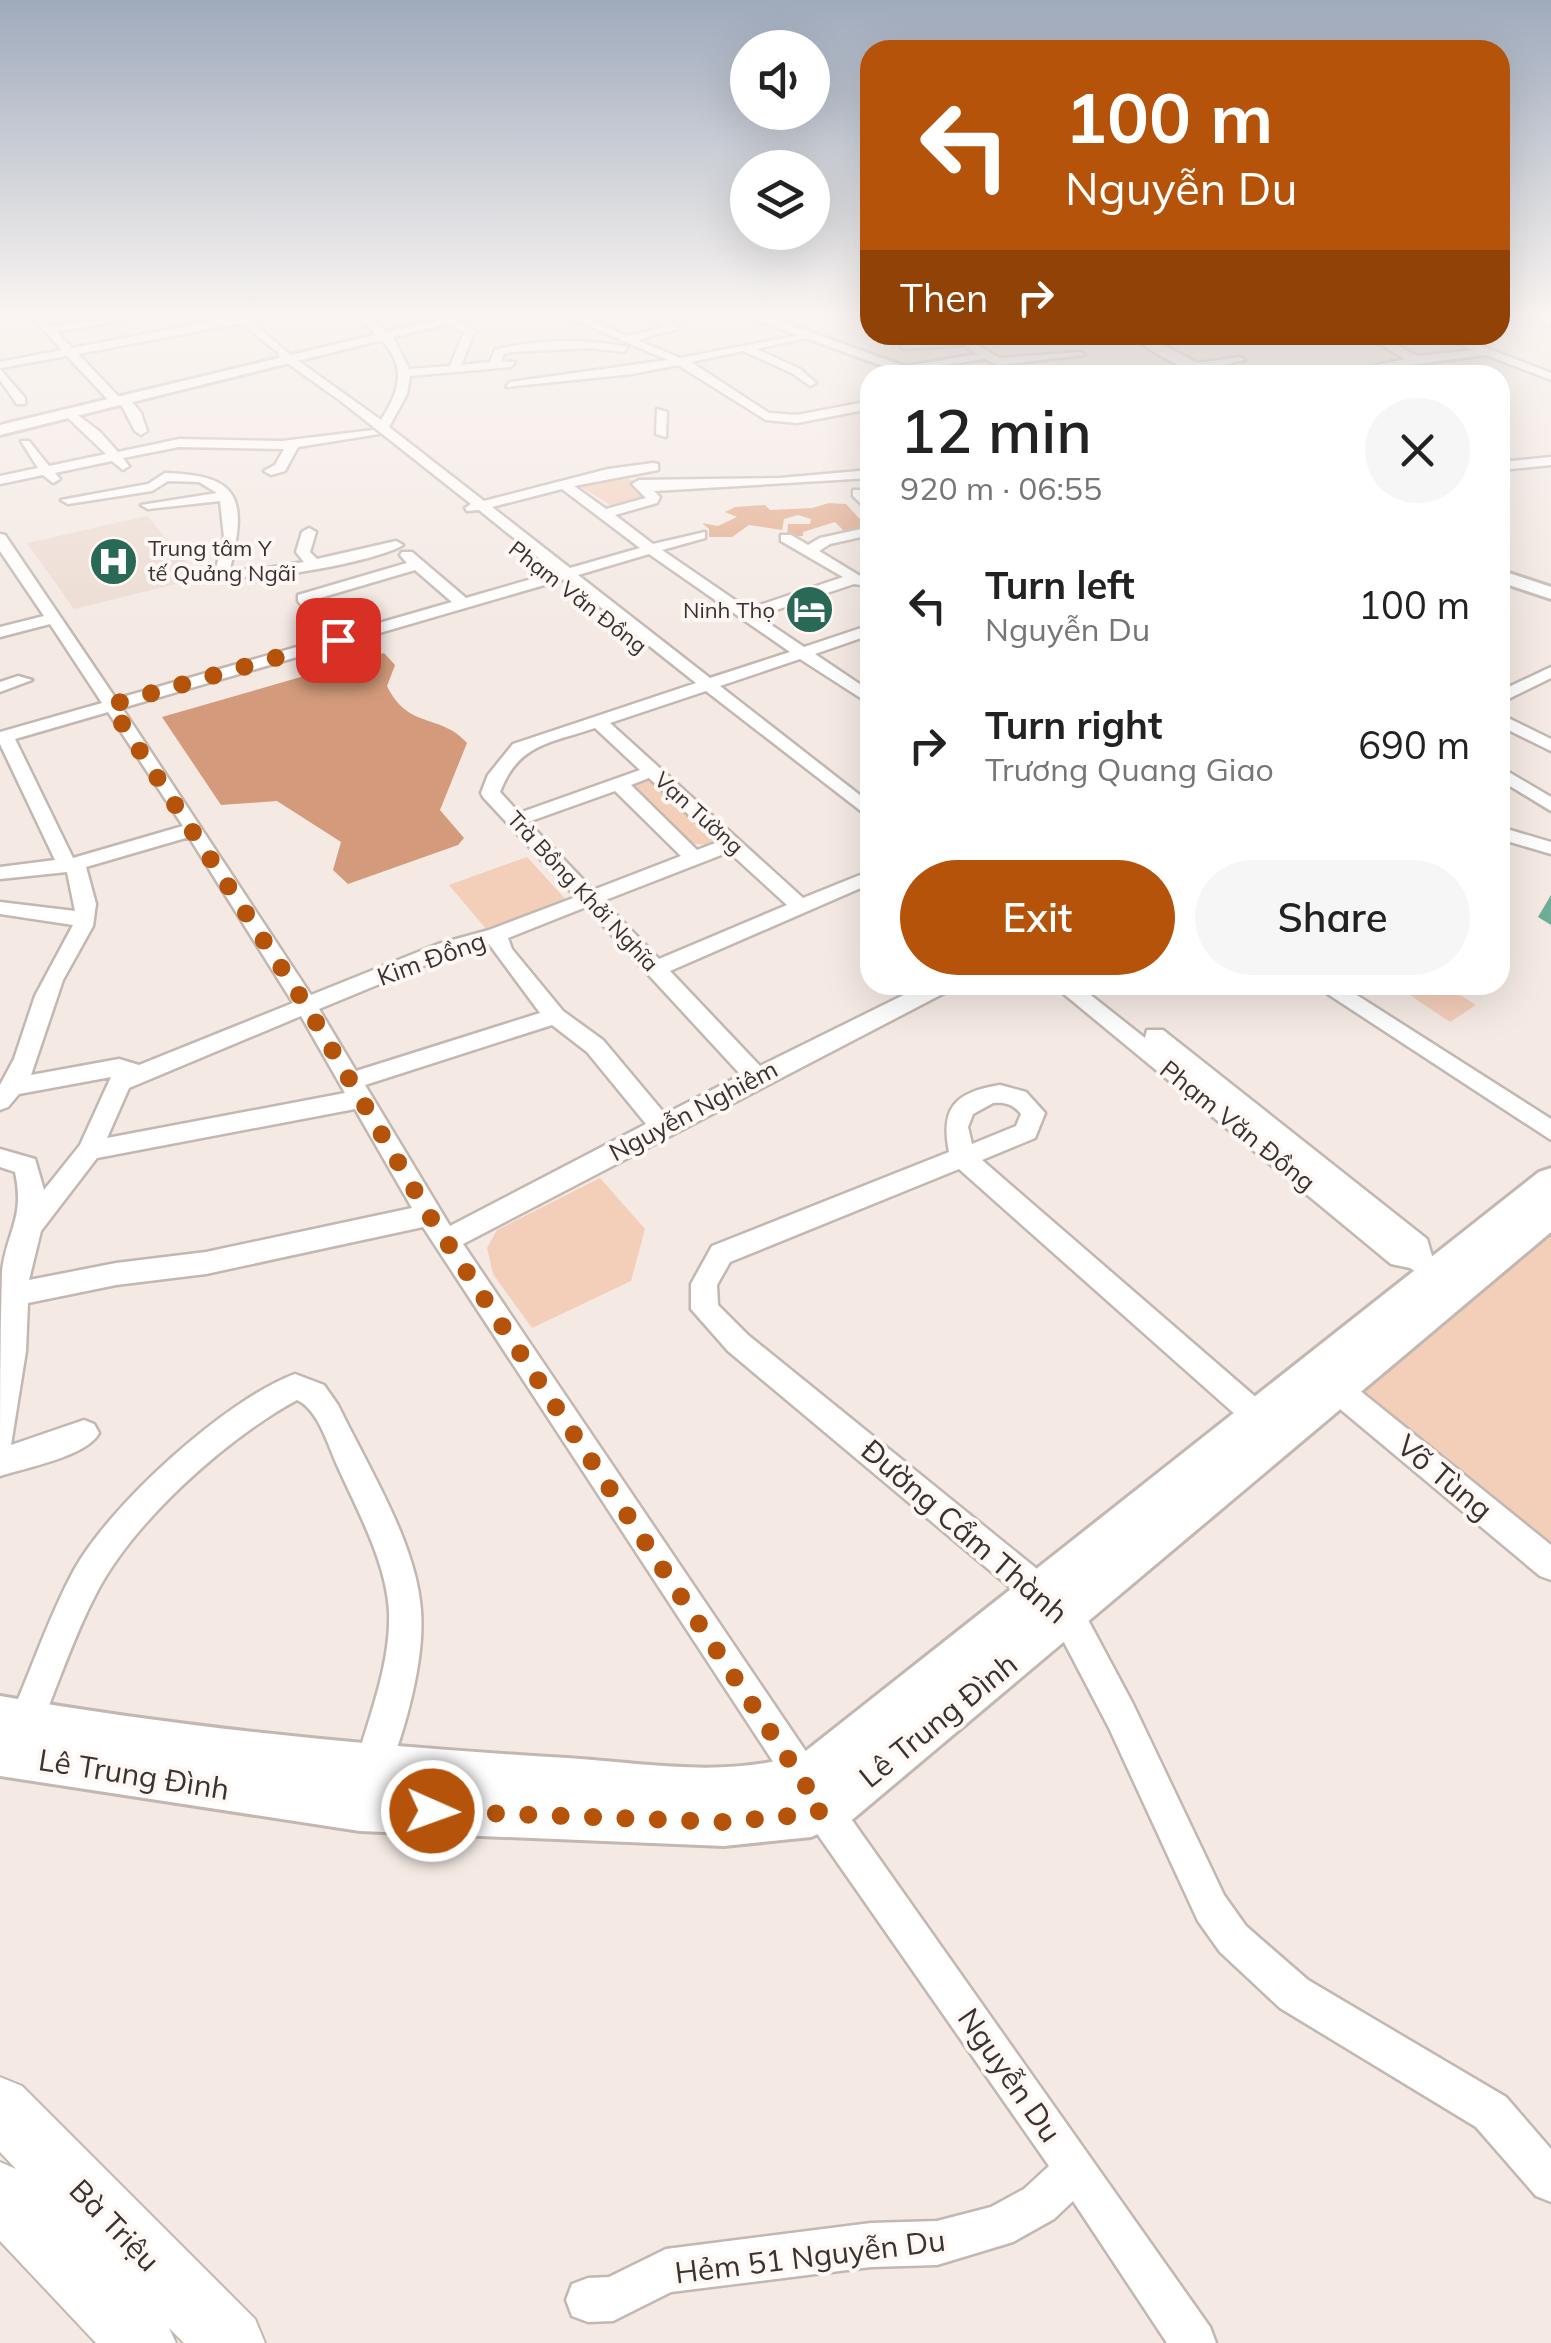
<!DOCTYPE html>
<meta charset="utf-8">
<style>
body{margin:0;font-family:Mulish,sans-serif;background:#f6f6f6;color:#222;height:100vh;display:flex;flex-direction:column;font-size:38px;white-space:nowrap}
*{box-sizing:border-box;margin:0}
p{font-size:32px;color:#767676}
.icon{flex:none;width:55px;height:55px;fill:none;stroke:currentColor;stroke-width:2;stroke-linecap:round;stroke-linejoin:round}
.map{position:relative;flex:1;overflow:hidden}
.sheet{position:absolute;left:860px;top:365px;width:650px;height:630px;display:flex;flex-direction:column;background:#fff;border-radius:30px;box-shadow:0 10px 40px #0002}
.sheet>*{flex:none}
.top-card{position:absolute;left:860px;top:40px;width:650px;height:305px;border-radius:30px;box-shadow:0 10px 40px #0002;background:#b45309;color:#fff;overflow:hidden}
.controls{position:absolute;left:730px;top:30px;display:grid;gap:20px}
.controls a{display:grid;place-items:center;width:100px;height:100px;border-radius:50%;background:#fff;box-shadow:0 10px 40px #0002;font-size:50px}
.pin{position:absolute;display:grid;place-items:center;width:85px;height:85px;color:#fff;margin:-42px;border-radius:20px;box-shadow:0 5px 15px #0006}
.me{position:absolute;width:110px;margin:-55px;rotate:92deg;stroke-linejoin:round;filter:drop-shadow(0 0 8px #0008)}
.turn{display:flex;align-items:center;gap:35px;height:210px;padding:0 40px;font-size:45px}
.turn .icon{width:130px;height:130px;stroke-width:2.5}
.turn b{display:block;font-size:70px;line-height:85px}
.then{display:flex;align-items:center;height:95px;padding:0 40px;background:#0003;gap:20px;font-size:38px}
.round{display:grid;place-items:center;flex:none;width:105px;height:105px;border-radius:52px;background:#f6f6f6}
.summary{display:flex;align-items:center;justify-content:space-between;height:170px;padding:0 40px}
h1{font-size:60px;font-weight:600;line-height:75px}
.button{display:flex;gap:20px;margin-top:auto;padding:20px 40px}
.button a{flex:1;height:115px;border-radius:60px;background:#b45309;color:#fff;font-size:40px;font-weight:600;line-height:115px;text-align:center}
.button a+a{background:#f6f6f6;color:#222}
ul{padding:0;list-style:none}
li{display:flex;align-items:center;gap:30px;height:140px;padding:0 40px}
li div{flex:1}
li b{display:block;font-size:38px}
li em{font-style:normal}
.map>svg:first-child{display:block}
.built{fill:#ecdbd1}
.green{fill:#f3ceb9}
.forest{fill:#e1a888}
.water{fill:#d39b7b}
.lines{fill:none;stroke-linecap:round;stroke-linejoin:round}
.minor-casing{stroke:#c2b7b1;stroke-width:5}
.major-casing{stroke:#c2b7b1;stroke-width:6}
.highway-casing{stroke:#c2b7b1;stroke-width:4}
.minor{fill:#fff;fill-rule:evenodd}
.major{fill:#fff;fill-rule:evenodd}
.highway{fill:#fff;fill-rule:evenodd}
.wall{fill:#6ead98}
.route{stroke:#b45309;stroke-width:18;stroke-dasharray:0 32.4}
.labels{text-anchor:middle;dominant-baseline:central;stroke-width:8;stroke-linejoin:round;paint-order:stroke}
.far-poi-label{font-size:22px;fill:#383331;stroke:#fef7f4;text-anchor:start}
.far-street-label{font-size:22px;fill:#383331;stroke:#fef7f4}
.street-label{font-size:25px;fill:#383331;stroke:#fef7f4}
.near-street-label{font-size:30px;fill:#383331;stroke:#fef7f4}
</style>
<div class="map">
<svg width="1551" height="2343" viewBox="0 0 1551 2343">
<rect width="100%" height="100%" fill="#f4e9e3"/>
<path class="built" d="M 147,516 L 200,578 L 74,609 L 27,543 Z"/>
<g class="green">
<path d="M 619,472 L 656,497 L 617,509 L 579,486 Z"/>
<path d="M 641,779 L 656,780 L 717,836 L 712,845 L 694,844 L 634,788 Z"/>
<path d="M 527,857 L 566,900 L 487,930 L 449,885 Z"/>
<path d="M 1395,985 L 1445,985 L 1476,1005 L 1450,1022 Z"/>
<path d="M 600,1178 L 645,1229 L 631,1281 L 532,1328 L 493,1274 L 487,1248 L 497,1230 Z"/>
<path d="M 1551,1226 L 1551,1558 L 1356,1385 Z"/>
</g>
<path class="forest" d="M 829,503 L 846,504 L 869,529 L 846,533 L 835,522 L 803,532 L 803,536 L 787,537 L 788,524 L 810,524 L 811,519 L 798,515 L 784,519 L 782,530 L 749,525 L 732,537 L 709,537 L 709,529 L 702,523 L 718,526 L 737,517 L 725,512 L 735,507 L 765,505 L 770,510 L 812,508 Z"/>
<path class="water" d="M 384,653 L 395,665 L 387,686 C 408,730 441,713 467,743 L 440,810 L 464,838 L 458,845 L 348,884 L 333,870 L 341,842 L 277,801 L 221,805 L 162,717 Z"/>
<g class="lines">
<defs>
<g id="minor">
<path d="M 29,314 L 40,314 L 52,327 L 127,314 L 150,314 L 57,332 L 72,348 L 235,317 L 232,314 L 275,314 L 252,321 L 290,355 L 381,420 C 415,367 394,351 355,314 L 367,314 L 393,337 L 409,369 L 450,366 L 464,332 L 446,323 L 450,318 L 475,331 L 461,365 L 490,362 L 495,350 C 536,339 586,339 628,347 L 624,352 L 590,348 L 511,352 L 504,354 L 501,361 L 515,362 L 511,367 L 410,376 L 407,394 L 389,427 L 484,501 L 608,469 L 653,463 L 658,464 L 658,470 L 574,486 L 606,509 L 646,498 L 632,484 L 639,480 L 780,478 L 870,470 L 870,478 L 654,491 L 660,497 L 657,503 L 615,515 L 653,544 L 705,532 L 705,538 L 662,550 L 748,609 L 843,577 L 781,541 L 781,535 L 791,535 L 808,545 L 820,538 L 870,527 L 870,535 L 830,544 L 819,551 L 870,582 L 868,586 L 854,584 L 758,616 L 804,647 L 870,625 L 870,635 L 815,654 L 870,691 L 870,704 L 800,659 L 720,686 L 870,803 L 870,818 L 706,691 L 610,723 L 803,898 L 870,871 L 870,884 L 670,971 L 760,1066 L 924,985 L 953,985 L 950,990 L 463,1244 L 815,1765 L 821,1777 L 815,1789 L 803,1795 L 791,1789 L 423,1227 L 206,1274 L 116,1285 L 28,1303 L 26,1351 L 11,1445 L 84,1420 L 94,1424 L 99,1433 C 88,1456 25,1468 0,1476 C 0,1408 0,1339 2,1271 C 7,1231 25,1218 15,1172 L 0,1167 L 0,1149 L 35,1159 L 44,1190 L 80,1145 L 111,1077 L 19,1094 L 8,1107 L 0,1110 L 0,1085 L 14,1059 L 35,996 L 73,925 L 0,914 L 0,902 L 75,911 L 67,872 L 0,879 L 0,867 L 55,860 L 0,744 L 0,732 L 102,703 L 50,624 L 0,637 L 0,627 L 44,616 L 0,551 L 0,534 L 5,535 L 116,699 L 328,638 L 298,601 L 298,595 L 407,563 L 400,555 L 402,552 L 412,552 L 466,598 L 556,572 L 479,510 L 467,511 L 465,508 L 471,504 L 342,402 L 279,357 L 279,353 L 241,323 L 78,354 L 120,398 L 128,397 L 141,413 L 147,431 L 141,435 L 135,431 L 121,404 L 113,405 L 67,356 L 0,368 L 0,362 L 62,350 ZM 562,489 L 640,548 L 570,568 L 492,507 ZM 649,554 L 790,652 L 710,678 L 578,575 ZM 415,570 L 452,602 L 341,634 L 313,600 ZM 565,579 L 696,683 L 513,744 L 488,775 L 481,793 L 483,797 L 576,897 L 489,930 L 438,944 L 311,995 L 122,708 ZM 108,712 L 183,826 L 73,858 L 15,739 ZM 595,728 L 640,770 L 519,813 L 500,792 C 518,744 550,743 595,728 ZM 649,778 L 718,842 L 697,850 L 631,785 ZM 615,791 L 681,856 L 593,890 L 528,822 ZM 189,837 L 293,1003 L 139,1065 L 119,1059 L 31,1075 L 63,980 L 93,926 L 96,904 L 86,867 ZM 729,852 L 787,905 L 659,959 L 603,901 ZM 586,907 L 741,1075 L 665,1114 L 603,1040 L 563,1011 L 512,949 L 508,938 ZM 489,944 L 540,1013 L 356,1071 L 319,1009 L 452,954 ZM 301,1016 L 345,1093 L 107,1138 L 129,1088 ZM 552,1025 L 587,1052 L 646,1124 L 450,1226 L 365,1085 ZM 355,1109 L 412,1208 L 206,1252 L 116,1263 L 29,1280 L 41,1231 L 97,1158 Z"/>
<path d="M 561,314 L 575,314 L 627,336 L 665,327 L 641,314 L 654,314 L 680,328 L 637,340 L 680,358 L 811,333 L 811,337 L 756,349 L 800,369 L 816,383 L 810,386 L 792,373 L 743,351 L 691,362 L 769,413 L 797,415 L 870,401 L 870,409 L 797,423 L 766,420 L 678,365 L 632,374 L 506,387 L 510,382 L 668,360 Z"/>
<path d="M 862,314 L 870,314 L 870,318 L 863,316 Z"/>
<path d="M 1531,314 L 1551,318 L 1551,325 L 1532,316 Z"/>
<path d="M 1009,335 L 1020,335 L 1020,336 L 1015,339 Z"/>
<path d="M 1132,335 L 1144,335 L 1198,363 L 1239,357 L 1245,360 L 1209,368 L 1221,375 C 1191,375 1153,355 1132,335 Z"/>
<path d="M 1366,335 L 1379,335 L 1417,356 L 1473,350 L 1438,335 L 1453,335 L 1551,373 L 1551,380 L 1486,355 L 1332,375 L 1405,359 Z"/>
<path d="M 966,339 L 1000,358 L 1079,352 L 1085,355 L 998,365 L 985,359 L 901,371 L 895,368 L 977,354 L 964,345 L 903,349 L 899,344 Z"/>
<path d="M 0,369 L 25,398 L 25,404 L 17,404 L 0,380 Z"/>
<path d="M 1302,369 L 1329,375 L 1298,374 Z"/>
<path d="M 70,409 L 100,432 L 118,452 L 179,439 L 282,441 L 373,430 L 379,434 L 298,447 L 285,471 L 271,475 L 264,471 L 275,465 L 284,449 L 179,447 L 123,458 L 129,466 L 123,470 L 112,461 L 55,473 L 60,479 L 53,483 L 43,475 L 0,484 L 0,476 L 38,468 L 21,441 L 29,441 L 49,466 L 106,454 L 66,416 Z"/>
<path d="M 657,409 L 667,412 L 666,437 L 656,434 Z"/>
<path d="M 1551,457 L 1551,465 L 1500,470 L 1500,462 Z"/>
<path d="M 165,473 C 241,475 247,499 230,569 L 256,570 L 304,562 L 296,552 L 302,532 L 309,528 L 316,532 L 310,552 L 317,559 L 396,541 L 403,545 C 379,561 239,588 215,572 L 224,537 L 220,501 L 148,509 L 141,505 L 217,493 L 199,482 L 168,481 L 152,491 L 68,504 L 61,500 L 148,484 Z"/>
<path d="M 853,490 L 863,490 L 870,499 L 870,512 L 853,496 Z"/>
<path d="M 1551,667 L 1551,678 L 1500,703 L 1500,691 Z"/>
<path d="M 18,676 L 32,680 L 0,692 L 0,682 Z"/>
<path d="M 1500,714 L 1551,739 L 1551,751 L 1500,726 Z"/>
<path d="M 1500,767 L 1551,797 L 1551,811 L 1500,780 Z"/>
<path d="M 1500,827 L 1551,842 L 1551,854 L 1500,839 Z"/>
<path d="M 1053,985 L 1078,985 L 1145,1038 L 1147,1030 L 1163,1030 L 1427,1239 L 1432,1256 L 1448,1273 L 1444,1281 L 1435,1284 L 1410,1268 L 1391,1264 Z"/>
<path d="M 1314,985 L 1341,985 L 1551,1119 L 1551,1140 Z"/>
<path d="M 1000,1085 L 1026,1092 L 1045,1113 L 1035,1138 L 982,1160 L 1266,1406 L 1271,1415 L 1266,1424 L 1256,1428 L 1246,1424 L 959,1169 L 730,1262 L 717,1285 L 718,1305 L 748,1335 L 1079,1603 L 1133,1704 L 1224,1895 L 1246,1926 L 1308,1980 L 1506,2097 L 1551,2149 L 1551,2202 L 1536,2196 L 1476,2127 L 1280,2008 L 1220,1952 L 1198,1921 L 1109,1728 L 1055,1625 L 728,1351 L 691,1309 L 691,1284 L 712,1246 L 949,1152 C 940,1108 955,1092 1000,1085 ZM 993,1103 C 1005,1102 1013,1104 1021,1114 L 1016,1126 L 972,1144 L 968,1127 L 973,1114 Z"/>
<path d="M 295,1374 L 324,1385 L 338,1405 C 367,1465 417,1544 421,1611 C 425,1661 404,1736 384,1782 L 372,1788 L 360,1782 L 354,1770 C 368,1719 391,1665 389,1611 C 386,1561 357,1510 337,1465 C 328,1445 318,1409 297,1400 C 227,1438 134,1521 97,1592 C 73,1637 57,1688 37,1735 L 25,1740 L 13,1735 L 8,1723 L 13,1711 C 33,1665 50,1614 74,1570 C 110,1505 225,1400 295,1374 Z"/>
<path d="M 1338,1377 L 1348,1381 L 1551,1545 L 1551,1580 L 1540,1576 L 1328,1399 L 1324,1390 L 1328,1381 Z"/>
<path d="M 822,1791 L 835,1796 L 1210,2327 L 1216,2343 L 1167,2343 L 1073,2201 L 1054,2219 L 1013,2242 L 937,2265 L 871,2267 L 671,2292 L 613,2321 L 588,2322 L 572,2316 L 566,2300 L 572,2284 L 588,2278 L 609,2277 L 666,2249 L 871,2223 L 937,2221 L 991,2207 L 1024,2189 L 1049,2166 L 809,1822 L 804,1809 L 809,1796 Z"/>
</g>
<g id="major">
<path d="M 462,314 L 486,314 L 0,435 L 0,425 Z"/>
<path d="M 740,314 L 760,314 L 929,375 L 908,375 Z"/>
<path d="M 1500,570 L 1551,587 L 1551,599 L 1500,582 Z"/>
<path d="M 1551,1168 L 1551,1232 L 853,1819 L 811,1837 L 724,1846 L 360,1831 L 0,1776 L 0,1696 C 188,1729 377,1747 567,1758 C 644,1763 727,1779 802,1754 L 1539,1172 Z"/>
</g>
<path id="highway" d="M 0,2077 L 22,2086 L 255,2319 L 265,2343 L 184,2343 L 169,2328 L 176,2343 L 96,2343 L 0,2241 L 0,2162 L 16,2169 L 0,2152 Z"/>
</defs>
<use href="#minor" class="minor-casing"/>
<use href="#major" class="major-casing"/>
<use href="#highway" class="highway-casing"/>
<use href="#minor" class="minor"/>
<use href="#major" class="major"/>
<use href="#highway" class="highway"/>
</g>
<path class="wall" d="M 1551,895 L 1551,925 L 1538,917 Z"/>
<linearGradient id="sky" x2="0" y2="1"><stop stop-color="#9faabc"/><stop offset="0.49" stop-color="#faf5f2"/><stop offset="1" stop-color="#faf5f2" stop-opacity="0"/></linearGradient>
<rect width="1551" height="642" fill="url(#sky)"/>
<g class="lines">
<path class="route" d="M 338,640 L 110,705 L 307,1007 L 429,1215 L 822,1810 L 811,1814 L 724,1822 L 432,1811"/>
</g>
<defs>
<symbol id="hospital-disc" viewBox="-11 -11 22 22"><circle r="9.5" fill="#296956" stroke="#fef7f4"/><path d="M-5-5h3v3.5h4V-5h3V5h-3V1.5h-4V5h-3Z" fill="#fff"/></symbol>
<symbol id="hotel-disc" viewBox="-11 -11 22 22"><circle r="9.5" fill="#296956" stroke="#fef7f4"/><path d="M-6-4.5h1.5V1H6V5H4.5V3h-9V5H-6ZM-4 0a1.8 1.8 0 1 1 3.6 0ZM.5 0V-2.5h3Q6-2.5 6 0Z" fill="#fff"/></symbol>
</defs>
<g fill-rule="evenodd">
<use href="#hospital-disc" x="86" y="534" width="55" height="55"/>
<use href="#hotel-disc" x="782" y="582" width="55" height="55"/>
</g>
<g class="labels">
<g class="far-poi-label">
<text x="148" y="548">Trung tâm Y<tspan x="148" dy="25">tế Quảng Ngãi</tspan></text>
<text x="775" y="610" text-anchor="end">Ninh Thọ</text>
</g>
<g class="far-street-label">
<text transform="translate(578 597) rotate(38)">Phạm Văn Đồng</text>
<text transform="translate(699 813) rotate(42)">Vạn Tường</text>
<text transform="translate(583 891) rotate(47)">Trà Bồng Khởi Nghĩa</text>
</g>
<g class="street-label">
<text transform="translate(431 958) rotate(-20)">Kim Đồng</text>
<text transform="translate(693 1110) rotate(-28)">Nguyễn Nghiêm</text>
<text transform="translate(1238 1125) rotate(39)">Phạm Văn Đồng</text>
</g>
<g class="near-street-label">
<text transform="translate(1445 1477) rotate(40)">Võ Tùng</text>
<text transform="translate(965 1531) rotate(41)">Đường Cẩm Thành</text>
<text transform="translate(938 1720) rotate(-39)">Lê Trung Đình</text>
<text transform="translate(134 1774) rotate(9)">Lê Trung Đình</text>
<text transform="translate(1010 2075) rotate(55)">Nguyễn Du</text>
<text transform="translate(115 2225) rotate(46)">Bà Triệu</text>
<text transform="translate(810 2256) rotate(-7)">Hẻm 51 Nguyễn Du</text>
</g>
</g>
</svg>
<div class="controls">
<a><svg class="icon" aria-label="sound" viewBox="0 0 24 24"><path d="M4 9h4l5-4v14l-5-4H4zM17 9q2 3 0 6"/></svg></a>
<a><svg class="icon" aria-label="layers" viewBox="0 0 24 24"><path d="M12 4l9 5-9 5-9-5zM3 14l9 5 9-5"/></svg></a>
</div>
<div class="pin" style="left:338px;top:640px;background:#d93025"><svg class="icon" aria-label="arrive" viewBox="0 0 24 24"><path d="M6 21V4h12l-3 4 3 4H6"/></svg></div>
<svg class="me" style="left:432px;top:1811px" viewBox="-20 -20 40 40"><circle r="17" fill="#b45309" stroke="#fff" stroke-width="3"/><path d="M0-11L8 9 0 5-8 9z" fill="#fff"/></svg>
<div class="top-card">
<div class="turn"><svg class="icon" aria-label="left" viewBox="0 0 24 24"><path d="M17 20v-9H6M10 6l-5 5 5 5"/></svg><div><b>100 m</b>Nguyễn Du</div></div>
<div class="then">Then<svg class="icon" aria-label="right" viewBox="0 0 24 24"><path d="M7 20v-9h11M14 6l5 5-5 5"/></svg></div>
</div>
<section class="sheet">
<div class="summary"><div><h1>12 min</h1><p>920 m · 06:55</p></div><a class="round"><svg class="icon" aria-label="close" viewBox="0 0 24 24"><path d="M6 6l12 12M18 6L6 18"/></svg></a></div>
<ul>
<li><svg class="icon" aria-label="left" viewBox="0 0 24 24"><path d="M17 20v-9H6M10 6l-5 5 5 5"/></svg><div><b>Turn left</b><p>Nguyễn Du</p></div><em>100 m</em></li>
<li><svg class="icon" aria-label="right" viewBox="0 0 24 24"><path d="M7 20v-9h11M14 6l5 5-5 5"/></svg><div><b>Turn right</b><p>Trương Quang Giao</p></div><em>690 m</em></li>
</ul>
<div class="button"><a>Exit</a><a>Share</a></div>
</section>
</div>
